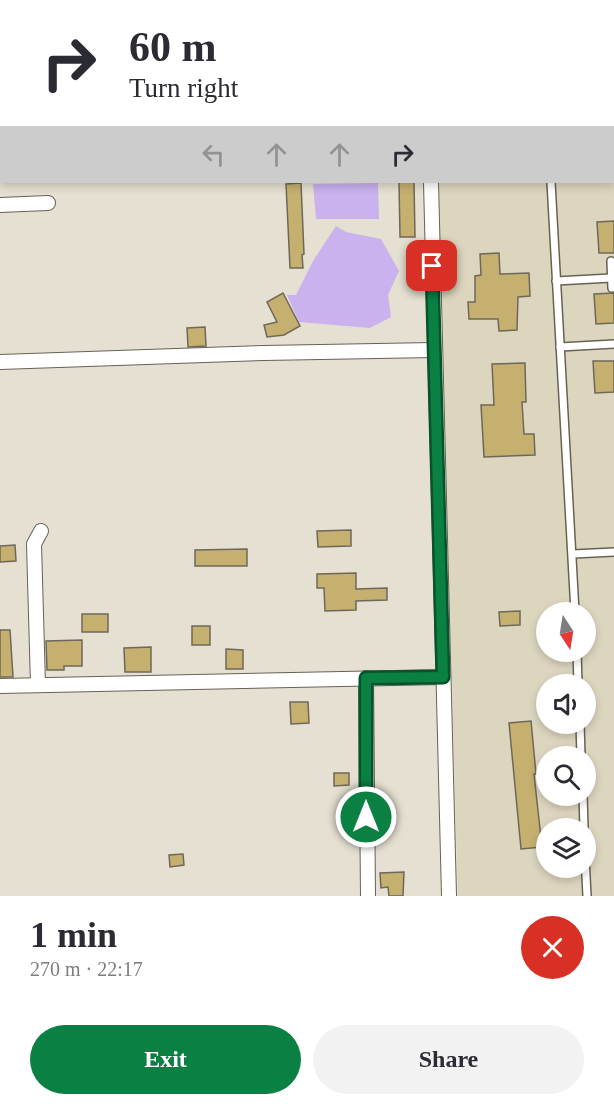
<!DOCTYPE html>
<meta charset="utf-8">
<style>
body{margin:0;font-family:Georgia,serif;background:#f2f2f3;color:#2b2b33;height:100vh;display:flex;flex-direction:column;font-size:22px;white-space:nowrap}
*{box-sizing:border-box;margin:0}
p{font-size:20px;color:#7c7c81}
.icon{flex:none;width:33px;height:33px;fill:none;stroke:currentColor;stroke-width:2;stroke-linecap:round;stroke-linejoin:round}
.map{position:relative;height:896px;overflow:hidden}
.details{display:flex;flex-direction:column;background:#fff;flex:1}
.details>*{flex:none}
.guide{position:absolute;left:0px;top:0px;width:615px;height:183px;box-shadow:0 3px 9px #0003;background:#fff;color:#2b2b33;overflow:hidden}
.needle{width:39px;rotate:168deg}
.controls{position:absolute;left:536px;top:602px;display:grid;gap:12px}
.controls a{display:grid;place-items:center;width:60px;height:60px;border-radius:50%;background:#fff;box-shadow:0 3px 9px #0003;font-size:30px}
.pin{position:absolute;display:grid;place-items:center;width:51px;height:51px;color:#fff;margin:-26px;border-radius:12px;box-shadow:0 3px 9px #0006}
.me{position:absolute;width:66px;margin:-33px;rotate:0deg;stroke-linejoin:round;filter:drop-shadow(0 0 4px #0008)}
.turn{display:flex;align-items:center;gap:21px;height:126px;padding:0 30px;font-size:27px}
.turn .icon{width:78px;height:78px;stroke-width:2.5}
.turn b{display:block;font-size:42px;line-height:51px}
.lanes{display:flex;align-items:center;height:57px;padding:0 30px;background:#0003;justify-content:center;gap:30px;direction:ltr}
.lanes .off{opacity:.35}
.round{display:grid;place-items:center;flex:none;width:63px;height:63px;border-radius:32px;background:#f2f2f3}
.headline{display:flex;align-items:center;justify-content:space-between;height:102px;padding:0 30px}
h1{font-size:36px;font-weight:700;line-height:45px}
.button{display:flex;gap:12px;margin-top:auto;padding:12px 30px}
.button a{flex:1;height:69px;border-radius:36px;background:#0b8043;color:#fff;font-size:24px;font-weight:700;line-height:69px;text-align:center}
.button a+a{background:#f2f2f3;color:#2b2b33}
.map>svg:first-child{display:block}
.built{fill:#ddd6bf;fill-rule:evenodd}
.water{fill:#c9b2ee}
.building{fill:#c6b06f;stroke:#6d685b;stroke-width:1.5}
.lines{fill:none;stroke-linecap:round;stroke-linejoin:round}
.lane-casing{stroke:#676255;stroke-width:10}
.street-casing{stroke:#676255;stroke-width:16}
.lane{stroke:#fff;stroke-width:7}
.street{stroke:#fff;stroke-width:14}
.route-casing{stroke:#07532c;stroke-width:15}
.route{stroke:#0b8043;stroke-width:10}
</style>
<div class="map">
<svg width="614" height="896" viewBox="0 0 614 896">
<rect width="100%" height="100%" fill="#e5e0d1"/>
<path class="built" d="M 431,0 L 614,0 L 614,896 L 458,896 L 437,182 L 614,182 L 614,2 ZM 546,612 L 585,612 L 585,651 L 546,651 ZM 546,684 L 585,684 L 585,723 L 546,723 ZM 546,756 L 585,756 L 585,795 L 546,795 ZM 546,828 L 585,828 L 585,867 L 546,867 Z"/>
<g class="water">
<path d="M 378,183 L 379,219 L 316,219 L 313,184 Z"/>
<path d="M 336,226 L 346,232 L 381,239 L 399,271 L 388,295 L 391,317 L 370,328 L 299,322 L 287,295 L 296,295 L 313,261 Z"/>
</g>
<g class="building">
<path d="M 399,182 L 414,182 L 415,237 L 400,237 Z"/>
<path d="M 301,183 L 304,254 L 302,255 L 303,268 L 290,268 L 286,184 Z"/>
<path d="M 614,221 L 614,253 L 599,253 L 597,222 Z"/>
<path d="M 499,253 L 500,274 L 529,273 L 530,296 L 518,297 L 517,330 L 499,331 L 498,319 L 469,319 L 468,302 L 475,302 L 475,276 L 481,275 L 480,254 Z"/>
<path d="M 283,293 L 300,326 L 284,335 L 267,337 L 264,325 L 277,322 L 267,302 Z"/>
<path d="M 614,293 L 614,323 L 596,324 L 594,294 Z"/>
<path d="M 205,327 L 206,346 L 188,347 L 187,328 Z"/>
<path d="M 593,361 L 614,361 L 614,392 L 595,393 Z"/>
<path d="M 525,363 L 526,402 L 522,402 L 524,434 L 534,434 L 535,455 L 484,457 L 481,405 L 494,405 L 492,364 Z"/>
<path d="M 351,530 L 351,546 L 318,547 L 317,531 Z"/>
<path d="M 15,545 L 16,561 L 0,562 L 0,546 Z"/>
<path d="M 247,549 L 247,566 L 195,566 L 195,550 Z"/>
<path d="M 356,573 L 356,589 L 387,588 L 387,600 L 356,601 L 356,610 L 325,611 L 324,588 L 317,588 L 317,574 Z"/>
<path d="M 520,611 L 520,625 L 500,626 L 499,612 Z"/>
<rect x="82" y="614" width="26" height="18"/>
<rect x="192" y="626" width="18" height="19"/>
<path d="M 0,630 L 10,630 L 13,677 L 0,677 Z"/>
<path d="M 82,640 L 82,666 L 64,666 L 64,670 L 47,670 L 46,641 Z"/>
<path d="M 151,647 L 151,672 L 125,672 L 124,648 Z"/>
<path d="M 226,649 L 243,650 L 243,669 L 226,669 Z"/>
<path d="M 290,702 L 308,702 L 309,723 L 291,724 Z"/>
<path d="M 531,721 L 536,774 L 534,774 L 542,847 L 521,849 L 509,723 Z"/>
<path d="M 334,773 L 349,773 L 349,785 L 334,786 Z"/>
<path d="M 183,854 L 184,865 L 170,867 L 169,855 Z"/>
<path d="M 404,872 L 403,896 L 389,896 L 388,887 L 381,888 L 380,873 Z"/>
</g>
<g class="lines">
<defs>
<g id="lane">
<path d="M 258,0 L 260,2"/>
<path d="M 285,0 L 285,2"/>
<path d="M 383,0 L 384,2"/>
<path d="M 541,0 L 541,2"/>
<path d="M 551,182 L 575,612"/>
<path d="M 611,261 L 612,288"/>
<path d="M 556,281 L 611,278"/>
<path d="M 560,347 L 614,344"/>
<path d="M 573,554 L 614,552"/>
<path d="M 577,651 L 578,684"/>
<path d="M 580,723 L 581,756"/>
<path d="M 583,795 L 584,828"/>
<path d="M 585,857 L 587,896"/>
</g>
<g id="street">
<path d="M 426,0 L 427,2"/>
<path d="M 0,50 L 2,50"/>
<path d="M 431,182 L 449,896"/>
<path d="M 0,205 L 48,203"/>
<path d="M 0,362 L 264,353 L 434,350"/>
<path d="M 366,678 L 368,896"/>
<path d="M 38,685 L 34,544 L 41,531"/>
<path d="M 0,686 L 443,677"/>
</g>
</defs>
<use href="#lane" class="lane-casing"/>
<use href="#street" class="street-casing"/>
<use href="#lane" class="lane"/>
<use href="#street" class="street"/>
</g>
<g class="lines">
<defs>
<path id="route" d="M 366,817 L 366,678 L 443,677 L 432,266"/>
</defs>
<use href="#route" class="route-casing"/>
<use href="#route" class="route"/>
</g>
</svg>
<div class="controls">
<a><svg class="needle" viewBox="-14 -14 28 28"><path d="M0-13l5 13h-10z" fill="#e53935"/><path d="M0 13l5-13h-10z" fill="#7c7c81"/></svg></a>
<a><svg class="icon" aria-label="sound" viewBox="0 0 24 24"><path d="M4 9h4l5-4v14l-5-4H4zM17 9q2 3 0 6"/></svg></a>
<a><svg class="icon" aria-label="search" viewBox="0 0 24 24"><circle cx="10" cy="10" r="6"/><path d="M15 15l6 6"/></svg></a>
<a><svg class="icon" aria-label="layers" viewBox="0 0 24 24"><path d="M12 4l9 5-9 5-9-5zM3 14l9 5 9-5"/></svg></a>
</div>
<div class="pin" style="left:432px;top:266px;background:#d93025"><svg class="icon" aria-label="arrive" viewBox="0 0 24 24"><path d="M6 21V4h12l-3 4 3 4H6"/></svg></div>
<svg class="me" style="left:366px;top:817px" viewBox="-20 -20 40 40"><circle r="17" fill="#0b8043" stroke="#fff" stroke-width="3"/><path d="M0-11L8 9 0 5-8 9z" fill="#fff"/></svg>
<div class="guide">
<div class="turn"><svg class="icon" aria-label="right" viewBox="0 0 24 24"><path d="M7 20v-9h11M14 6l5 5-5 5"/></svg><div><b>60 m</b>Turn right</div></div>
<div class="lanes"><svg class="icon off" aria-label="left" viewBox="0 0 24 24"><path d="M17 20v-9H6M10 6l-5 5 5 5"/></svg><svg class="icon off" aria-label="ahead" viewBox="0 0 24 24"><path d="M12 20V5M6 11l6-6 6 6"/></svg><svg class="icon off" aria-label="ahead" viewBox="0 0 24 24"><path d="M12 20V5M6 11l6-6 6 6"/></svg><svg class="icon" aria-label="right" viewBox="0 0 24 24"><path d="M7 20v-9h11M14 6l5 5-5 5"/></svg></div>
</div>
</div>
<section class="details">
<div class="headline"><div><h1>1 min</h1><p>270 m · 22:17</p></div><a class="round" style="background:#d93025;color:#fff"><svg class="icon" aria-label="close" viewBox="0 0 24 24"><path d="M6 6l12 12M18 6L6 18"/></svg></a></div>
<div class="button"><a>Exit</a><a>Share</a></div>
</section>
